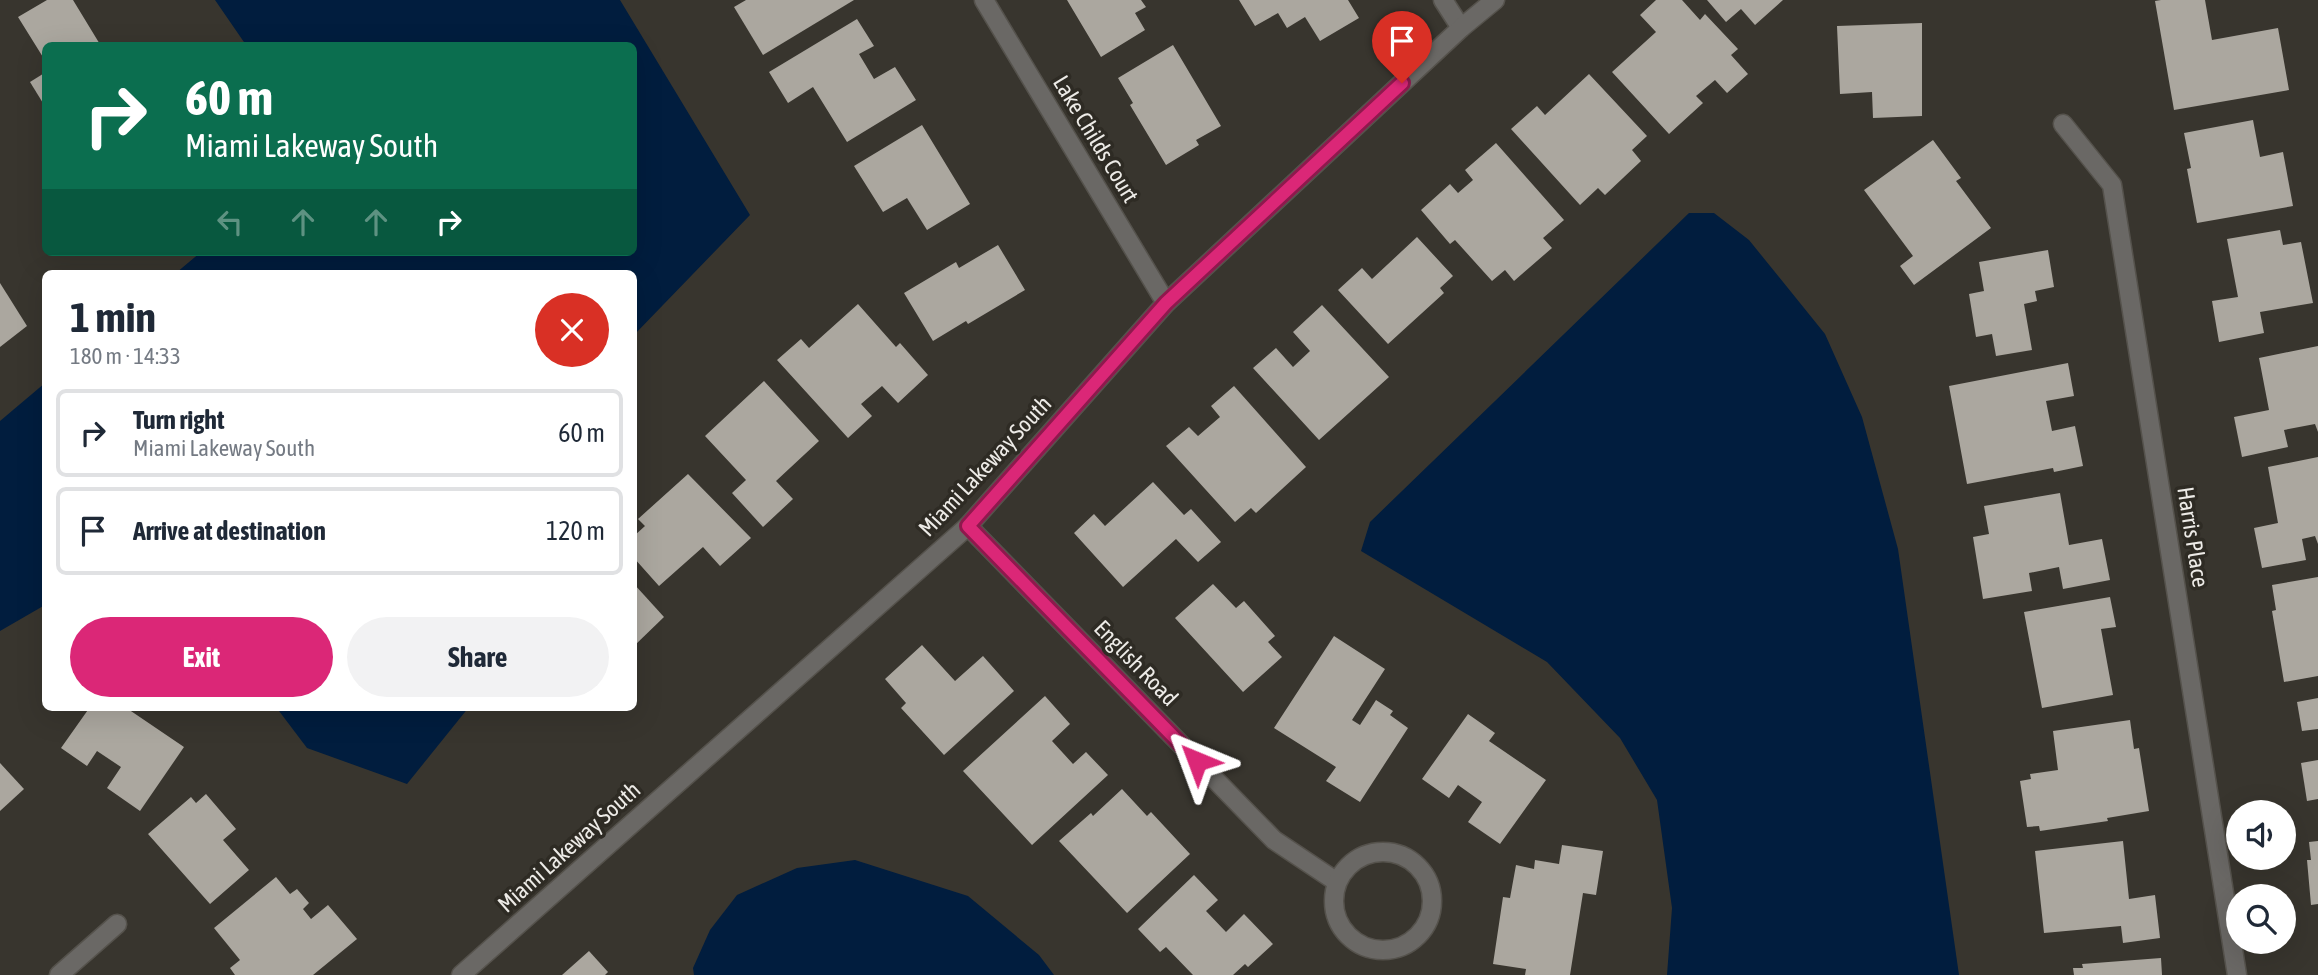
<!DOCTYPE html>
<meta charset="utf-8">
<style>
body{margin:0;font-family:"Asap Condensed",sans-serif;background:#f2f2f3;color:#1f2937;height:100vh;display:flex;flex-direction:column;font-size:26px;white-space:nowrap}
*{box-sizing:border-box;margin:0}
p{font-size:23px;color:#747a83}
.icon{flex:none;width:38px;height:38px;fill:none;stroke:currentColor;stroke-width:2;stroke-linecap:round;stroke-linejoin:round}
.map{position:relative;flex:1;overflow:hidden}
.sheet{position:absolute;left:42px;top:270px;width:595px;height:441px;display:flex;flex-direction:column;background:#fff;border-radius:10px;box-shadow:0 7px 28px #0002}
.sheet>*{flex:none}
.guide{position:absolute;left:42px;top:42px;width:595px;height:214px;border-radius:10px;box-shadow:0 7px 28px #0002;background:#0b6e4f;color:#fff;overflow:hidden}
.tools{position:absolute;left:2226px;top:800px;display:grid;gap:14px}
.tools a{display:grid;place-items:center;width:70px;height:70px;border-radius:50%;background:#fff;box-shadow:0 7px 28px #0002;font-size:35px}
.pin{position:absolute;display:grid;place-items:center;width:60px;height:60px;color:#fff;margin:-72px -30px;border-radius:50% 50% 50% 0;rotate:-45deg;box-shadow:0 0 7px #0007}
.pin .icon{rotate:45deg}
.me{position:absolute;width:77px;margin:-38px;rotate:316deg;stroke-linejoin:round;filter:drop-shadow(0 0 5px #0008)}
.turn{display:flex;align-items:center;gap:24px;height:147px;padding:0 28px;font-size:32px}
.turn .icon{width:91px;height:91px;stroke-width:2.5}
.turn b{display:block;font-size:49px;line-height:60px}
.lanes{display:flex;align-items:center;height:66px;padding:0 28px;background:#0003;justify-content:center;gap:35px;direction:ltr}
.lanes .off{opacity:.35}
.round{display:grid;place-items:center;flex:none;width:74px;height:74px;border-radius:37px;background:#f2f2f3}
.head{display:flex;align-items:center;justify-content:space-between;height:119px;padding:0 28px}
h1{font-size:42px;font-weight:700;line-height:52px}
.action{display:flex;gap:14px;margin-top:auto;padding:14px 28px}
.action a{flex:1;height:80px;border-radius:42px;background:#db2777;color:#fff;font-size:28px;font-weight:700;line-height:80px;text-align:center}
.action a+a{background:#f2f2f3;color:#1f2937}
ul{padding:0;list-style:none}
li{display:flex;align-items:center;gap:21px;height:88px;margin:0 14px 10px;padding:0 14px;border:4px solid #e0e1e3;border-radius:10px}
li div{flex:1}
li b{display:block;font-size:26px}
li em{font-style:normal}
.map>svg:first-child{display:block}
.water{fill:#011d3e}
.building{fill:#aba79f}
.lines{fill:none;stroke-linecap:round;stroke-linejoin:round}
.minor-casing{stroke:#55524c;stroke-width:21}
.minor{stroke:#6a6865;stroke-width:18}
.route-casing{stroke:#8e194d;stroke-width:18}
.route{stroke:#db2777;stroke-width:12}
.labels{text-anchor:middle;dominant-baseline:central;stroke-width:7;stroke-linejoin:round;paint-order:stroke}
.street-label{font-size:23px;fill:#edebe7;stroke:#2e2b24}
</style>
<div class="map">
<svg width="2318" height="975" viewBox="0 0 2318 975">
<rect width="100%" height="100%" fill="#38352e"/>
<g class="water">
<path d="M 215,0 L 620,0 L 750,215 L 634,335 L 634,273 L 176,273 L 201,252 L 634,252 L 634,46 L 246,45 Z"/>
<path d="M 1689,213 L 1714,213 L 1749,240 L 1825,334 L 1862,417 L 1898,549 L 1959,975 L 1667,975 L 1672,908 L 1657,800 L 1620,738 L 1547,662 L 1361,551 L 1370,522 Z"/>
<path d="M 45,383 L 45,605 L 0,631 L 0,421 Z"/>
<path d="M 276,707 L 469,707 L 407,784 L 307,748 Z"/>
<path d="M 855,860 L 968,896 L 1039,955 L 1054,975 L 694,975 L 693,968 L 710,930 L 737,895 L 797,868 Z"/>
</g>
<g class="building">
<path d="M 47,0 L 73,0 L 101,46 L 46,46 L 46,62 L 18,17 Z"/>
<path d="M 746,0 L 854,0 L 763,55 L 734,7 Z"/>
<path d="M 1067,0 L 1141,0 L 1146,7 L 1135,13 L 1145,30 L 1101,57 Z"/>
<path d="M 1239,0 L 1348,0 L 1359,18 L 1320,41 L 1305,17 L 1287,28 L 1278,13 L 1255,26 Z"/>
<path d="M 1656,0 L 1682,0 L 1700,20 L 1705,14 L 1738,49 L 1731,55 L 1748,74 L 1727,93 L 1715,80 L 1696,96 L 1703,103 L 1669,134 L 1612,72 L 1656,32 L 1640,15 Z"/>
<path d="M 1707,0 L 1783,0 L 1755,25 L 1741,9 L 1726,22 Z"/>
<path d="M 2161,0 L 2205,0 L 2212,40 L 2278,28 L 2289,90 L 2174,110 L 2155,1 Z"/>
<path d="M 857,19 L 874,46 L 859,54 L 874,79 L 895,67 L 916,100 L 847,142 L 813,87 L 788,103 L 769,72 Z"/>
<path d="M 1922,23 L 1922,116 L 1873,118 L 1872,92 L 1840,94 L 1837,26 Z"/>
<path d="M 1173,45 L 1221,126 L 1196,140 L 1199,145 L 1166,165 L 1130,105 L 1133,103 L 1118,78 Z"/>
<path d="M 46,72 L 46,108 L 30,82 Z"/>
<path d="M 1589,74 L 1647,136 L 1632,150 L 1641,161 L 1605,195 L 1598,188 L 1580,205 L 1511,129 L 1537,106 L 1545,115 Z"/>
<path d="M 2253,120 L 2260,157 L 2283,152 L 2293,206 L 2197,223 L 2187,169 L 2191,168 L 2184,133 Z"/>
<path d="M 922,125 L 970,204 L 927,230 L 907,198 L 883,212 L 854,166 Z"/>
<path d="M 1933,140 L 1961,178 L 1956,181 L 1991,228 L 1914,285 L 1900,266 L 1913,256 L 1864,190 Z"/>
<path d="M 1496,143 L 1564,220 L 1543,238 L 1552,248 L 1514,281 L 1505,270 L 1492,281 L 1455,240 L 1450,244 L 1421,210 L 1450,184 L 1458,193 L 1473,180 L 1465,170 Z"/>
<path d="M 2280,230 L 2283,245 L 2301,242 L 2313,303 L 2260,312 L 2264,333 L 2219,342 L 2212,301 L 2238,297 L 2227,239 Z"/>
<path d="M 1417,237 L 1453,276 L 1440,288 L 1444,293 L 1388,344 L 1338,290 L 1362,268 L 1372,279 Z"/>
<path d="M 998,245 L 1025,290 L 968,324 L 966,321 L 933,341 L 904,293 L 956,262 L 959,268 Z"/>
<path d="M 2048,250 L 2054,287 L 2035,291 L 2037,301 L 2024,304 L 2032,350 L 1996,356 L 1992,334 L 1976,337 L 1969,294 L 1984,291 L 1979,262 Z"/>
<path d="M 0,283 L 27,326 L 0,347 Z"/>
<path d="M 858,304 L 896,347 L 900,343 L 928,375 L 898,403 L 882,386 L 861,404 L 872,416 L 848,438 L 777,360 L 801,339 L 809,348 Z"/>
<path d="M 1322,305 L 1389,377 L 1319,440 L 1253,368 L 1276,348 L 1293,367 L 1310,351 L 1293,332 Z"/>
<path d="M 2318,346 L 2318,432 L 2315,424 L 2284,430 L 2288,447 L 2242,457 L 2234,417 L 2269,410 L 2259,358 Z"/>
<path d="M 2068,363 L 2074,396 L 2046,401 L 2052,431 L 2075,426 L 2083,466 L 2054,472 L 2053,468 L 1967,484 L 1949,386 Z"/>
<path d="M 764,381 L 819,441 L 776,481 L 793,499 L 763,527 L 732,493 L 746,480 L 705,436 Z"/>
<path d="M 1234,386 L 1306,467 L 1256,513 L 1251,508 L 1235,522 L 1166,446 L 1189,427 L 1198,436 L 1220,417 L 1211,406 Z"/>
<path d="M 2318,457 L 2318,544 L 2315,536 L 2302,539 L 2306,560 L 2262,568 L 2254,528 L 2278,523 L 2268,467 Z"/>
<path d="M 688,474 L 751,538 L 720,566 L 703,547 L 659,586 L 634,558 L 634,536 L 645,526 L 638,519 Z"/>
<path d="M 1153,482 L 1184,515 L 1191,509 L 1221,542 L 1198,562 L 1176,539 L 1123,587 L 1074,533 L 1094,514 L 1105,526 Z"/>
<path d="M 2060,493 L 2069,545 L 2102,539 L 2110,580 L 2063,589 L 2059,567 L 2029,573 L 2032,591 L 1983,599 L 1973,537 L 1989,534 L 1984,506 Z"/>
<path d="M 2318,577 L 2318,676 L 2284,682 L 2272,611 L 2276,610 L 2272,585 Z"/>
<path d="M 634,584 L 664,617 L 634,646 Z"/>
<path d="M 1213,584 L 1236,608 L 1244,601 L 1275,636 L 1268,642 L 1282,657 L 1243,692 L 1175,618 Z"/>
<path d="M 2110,597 L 2116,627 L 2101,629 L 2113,695 L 2042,708 L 2024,612 Z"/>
<path d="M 1334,636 L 1385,669 L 1352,720 L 1360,725 L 1376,700 L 1393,711 L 1390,715 L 1408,728 L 1360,802 L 1326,781 L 1336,767 L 1274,728 Z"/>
<path d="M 922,645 L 955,681 L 983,656 L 1014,691 L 944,755 L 901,708 L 906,703 L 885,679 Z"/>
<path d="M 1045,696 L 1070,724 L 1052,741 L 1073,764 L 1086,752 L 1108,775 L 1032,845 L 963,771 Z"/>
<path d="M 2318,698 L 2318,729 L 2302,731 L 2297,702 Z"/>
<path d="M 90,707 L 125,707 L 184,747 L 140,811 L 107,788 L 121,767 L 97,751 L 87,766 L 61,748 Z"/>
<path d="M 1468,714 L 1495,733 L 1489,741 L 1546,780 L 1500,844 L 1468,822 L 1482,802 L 1458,785 L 1449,798 L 1422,779 Z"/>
<path d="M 2130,720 L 2134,749 L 2139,748 L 2149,811 L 2107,818 L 2108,821 L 2040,831 L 2039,826 L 2027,827 L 2020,781 L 2031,779 L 2030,774 L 2058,770 L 2053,731 Z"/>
<path d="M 2318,760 L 2318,799 L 2307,801 L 2301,763 Z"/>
<path d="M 0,763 L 24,789 L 0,811 Z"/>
<path d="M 1122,789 L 1147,816 L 1151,812 L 1190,854 L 1127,913 L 1059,841 L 1091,813 L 1093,816 Z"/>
<path d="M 206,794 L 236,829 L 223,840 L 249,870 L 210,904 L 148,834 L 191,797 L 196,803 Z"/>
<path d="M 2123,841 L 2129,899 L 2155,895 L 2160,938 L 2123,943 L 2121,926 L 2044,933 L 2035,851 Z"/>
<path d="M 2318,841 L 2318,904 L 2311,905 L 2307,860 L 2311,860 L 2309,842 Z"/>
<path d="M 1562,845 L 1603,851 L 1596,895 L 1583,893 L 1570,975 L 1525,975 L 1526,969 L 1493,964 L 1503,897 L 1510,898 L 1516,865 L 1534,869 L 1535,860 L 1559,864 Z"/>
<path d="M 1194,875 L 1218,900 L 1206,911 L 1226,932 L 1244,914 L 1273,944 L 1248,967 L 1245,964 L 1233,975 L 1193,975 L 1166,947 L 1160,952 L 1138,929 Z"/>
<path d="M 276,877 L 290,894 L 297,889 L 309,903 L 303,909 L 311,919 L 328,905 L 357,939 L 313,975 L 235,975 L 230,968 L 240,960 L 214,928 Z"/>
<path d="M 589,951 L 608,972 L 605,975 L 562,975 Z"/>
<path d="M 2161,958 L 2162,975 L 2074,975 L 2073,968 L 2083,968 L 2082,964 Z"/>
</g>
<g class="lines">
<defs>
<g id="minor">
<path d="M 984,0 L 1166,303"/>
<path d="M 1443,0 L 1461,28"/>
<path d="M 2063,124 L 2112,185 L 2237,975"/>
<path d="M 968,526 L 1274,840 L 1337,882"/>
<circle cx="1383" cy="901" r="49"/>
<path d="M 59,975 L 117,924"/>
<path d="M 461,975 L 968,526 L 1166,303 L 1461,28 L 1495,0"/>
</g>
</defs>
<use href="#minor" class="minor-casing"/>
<use href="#minor" class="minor"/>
</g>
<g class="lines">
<defs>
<path id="route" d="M 1197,761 L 968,526 L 1166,303 L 1402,83"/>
</defs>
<use href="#route" class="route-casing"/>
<use href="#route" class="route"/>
</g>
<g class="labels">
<g class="street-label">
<text transform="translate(1096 139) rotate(59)">Lake Childs Court</text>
<text transform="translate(985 466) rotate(-47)">Miami Lakeway South</text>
<text transform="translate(2193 537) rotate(81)">Harris Place</text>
<text transform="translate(1136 663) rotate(46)">English Road</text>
<text transform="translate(569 847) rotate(-42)">Miami Lakeway South</text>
</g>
</g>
</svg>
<div class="tools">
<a><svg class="icon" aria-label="sound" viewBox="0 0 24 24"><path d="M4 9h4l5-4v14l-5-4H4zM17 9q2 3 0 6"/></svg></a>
<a><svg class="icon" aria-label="search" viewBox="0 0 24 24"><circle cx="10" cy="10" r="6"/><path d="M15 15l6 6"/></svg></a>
</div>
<div class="pin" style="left:1402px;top:83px;background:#d93025"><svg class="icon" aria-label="arrive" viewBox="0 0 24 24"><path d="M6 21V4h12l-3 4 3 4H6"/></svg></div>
<svg class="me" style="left:1197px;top:761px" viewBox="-20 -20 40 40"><path d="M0-17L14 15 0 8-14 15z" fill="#db2777" stroke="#fff" stroke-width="4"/></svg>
<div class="guide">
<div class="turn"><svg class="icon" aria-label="right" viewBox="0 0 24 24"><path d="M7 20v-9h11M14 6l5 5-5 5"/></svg><div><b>60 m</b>Miami Lakeway South</div></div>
<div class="lanes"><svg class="icon off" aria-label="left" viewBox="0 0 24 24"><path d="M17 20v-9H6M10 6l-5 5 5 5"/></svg><svg class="icon off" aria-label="ahead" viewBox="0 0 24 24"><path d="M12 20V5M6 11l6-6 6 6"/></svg><svg class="icon off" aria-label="ahead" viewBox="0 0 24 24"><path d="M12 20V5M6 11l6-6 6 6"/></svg><svg class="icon" aria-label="right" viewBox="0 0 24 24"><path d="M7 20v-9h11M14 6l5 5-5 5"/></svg></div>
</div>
<section class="sheet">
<div class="head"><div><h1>1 min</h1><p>180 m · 14:33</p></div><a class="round" style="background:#d93025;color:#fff"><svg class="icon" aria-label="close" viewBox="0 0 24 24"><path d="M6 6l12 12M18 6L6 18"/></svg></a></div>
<ul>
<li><svg class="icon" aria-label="right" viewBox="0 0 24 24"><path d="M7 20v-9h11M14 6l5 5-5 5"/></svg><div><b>Turn right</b><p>Miami Lakeway South</p></div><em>60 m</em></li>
<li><svg class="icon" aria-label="arrive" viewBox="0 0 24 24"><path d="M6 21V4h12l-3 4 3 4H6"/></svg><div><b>Arrive at destination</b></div><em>120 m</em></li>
</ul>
<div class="action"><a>Exit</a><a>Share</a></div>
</section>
</div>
